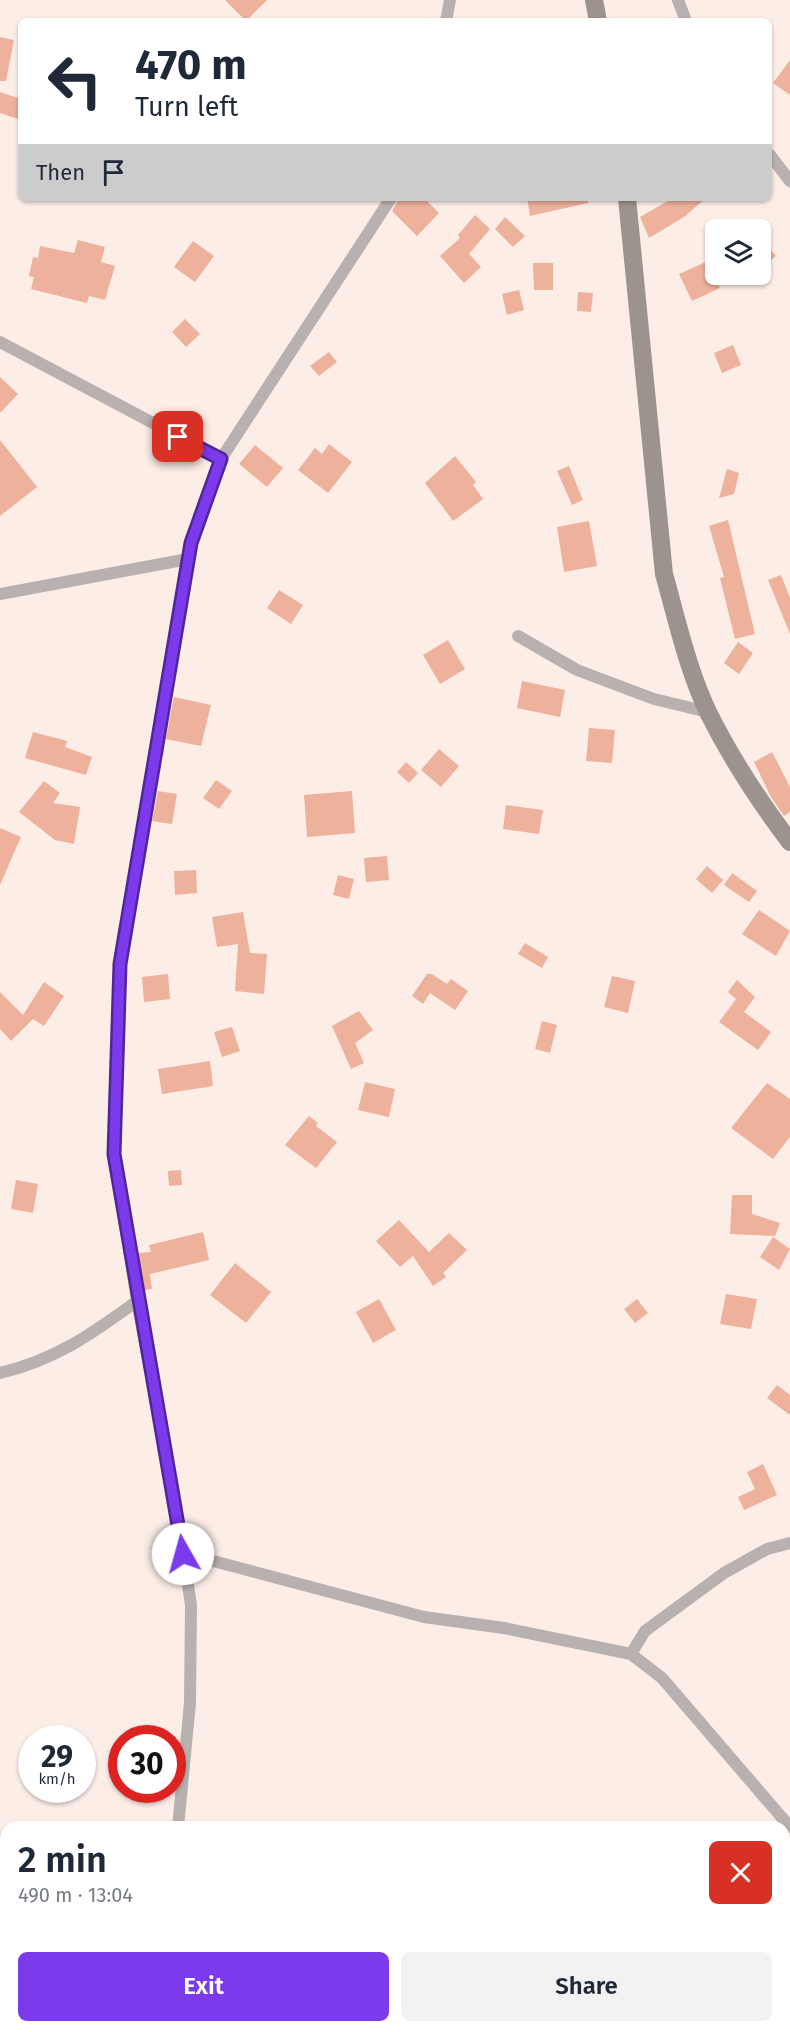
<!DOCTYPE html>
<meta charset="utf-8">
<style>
body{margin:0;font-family:"Fira Sans",sans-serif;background:#f2f2f3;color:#1f2937;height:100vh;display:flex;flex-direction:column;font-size:22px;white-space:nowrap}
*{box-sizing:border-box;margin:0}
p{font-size:20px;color:#747a83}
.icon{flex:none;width:33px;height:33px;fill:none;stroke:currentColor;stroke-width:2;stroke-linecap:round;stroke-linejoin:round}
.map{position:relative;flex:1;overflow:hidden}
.sheet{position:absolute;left:0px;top:1821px;width:790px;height:212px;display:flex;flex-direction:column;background:#fff;border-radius:18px 18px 0 0;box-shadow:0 2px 4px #0004}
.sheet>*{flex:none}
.guide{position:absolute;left:18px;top:18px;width:754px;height:183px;border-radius:9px;box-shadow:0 2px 4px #0004;background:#fff;color:#1f2937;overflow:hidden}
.buttons{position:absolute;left:705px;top:219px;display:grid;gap:12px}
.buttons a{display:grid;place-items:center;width:66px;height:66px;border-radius:9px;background:#fff;box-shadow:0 2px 4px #0004;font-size:30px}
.speed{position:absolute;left:18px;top:1725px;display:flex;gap:12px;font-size:30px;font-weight:700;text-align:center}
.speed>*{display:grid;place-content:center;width:78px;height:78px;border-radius:50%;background:#fff;box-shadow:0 2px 4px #0004;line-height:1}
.speed small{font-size:15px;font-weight:400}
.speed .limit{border:9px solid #d22;background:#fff;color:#111}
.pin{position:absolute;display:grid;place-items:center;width:51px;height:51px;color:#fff;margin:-26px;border-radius:12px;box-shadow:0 3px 9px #0006}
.me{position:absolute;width:66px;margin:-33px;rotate:353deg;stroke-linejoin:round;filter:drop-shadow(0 0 4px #0008)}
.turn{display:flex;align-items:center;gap:21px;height:126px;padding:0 18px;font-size:27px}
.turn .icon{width:78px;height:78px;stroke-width:2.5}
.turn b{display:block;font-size:42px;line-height:51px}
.then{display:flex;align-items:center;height:57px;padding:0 18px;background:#0003;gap:12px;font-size:22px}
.round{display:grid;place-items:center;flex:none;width:63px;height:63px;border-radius:9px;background:#f2f2f3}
.head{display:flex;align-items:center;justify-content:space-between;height:102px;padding:0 18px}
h1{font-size:36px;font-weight:600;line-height:45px}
.button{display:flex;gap:12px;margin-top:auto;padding:12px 18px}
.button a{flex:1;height:69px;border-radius:9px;background:#7c3aed;color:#fff;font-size:24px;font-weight:600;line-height:69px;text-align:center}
.button a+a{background:#f2f2f3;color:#1f2937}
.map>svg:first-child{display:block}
.building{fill:#edb19c}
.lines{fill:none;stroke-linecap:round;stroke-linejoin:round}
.street{stroke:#b8b1af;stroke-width:12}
.secondary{stroke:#9c928e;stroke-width:18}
.route-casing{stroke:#51269a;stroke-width:15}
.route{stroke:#7c3aed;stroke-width:10}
</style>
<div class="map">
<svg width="790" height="2032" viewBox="0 0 790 2032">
<rect width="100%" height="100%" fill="#fdede7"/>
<g class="building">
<path d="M 225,0 L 267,0 L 246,21 Z"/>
<path d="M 0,37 L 14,40 L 6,81 L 0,81 Z"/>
<path d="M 790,60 L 790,95 L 773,83 Z"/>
<path d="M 0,92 L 21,99 L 21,120 L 0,113 Z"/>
<path d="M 399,198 L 424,198 L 439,213 L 417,236 L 392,211 Z"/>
<path d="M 527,198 L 588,198 L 588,203 L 530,216 Z"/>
<path d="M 673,198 L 706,198 L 684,217 L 649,238 L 640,217 Z"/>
<path d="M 475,215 L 490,229 L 469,254 L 481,267 L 464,283 L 440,256 L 460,238 L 458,235 Z"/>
<path d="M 505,217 L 525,236 L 513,247 L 495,229 Z"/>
<path d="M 760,238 L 776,256 L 760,269 Z"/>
<path d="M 78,240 L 105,247 L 101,262 L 115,266 L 105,300 L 89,296 L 87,303 L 31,289 L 34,277 L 29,276 L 33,257 L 38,258 L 40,246 L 74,253 Z"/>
<path d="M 193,241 L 214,256 L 195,282 L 174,267 Z"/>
<path d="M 708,261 L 720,288 L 692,301 L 679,274 Z"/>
<path d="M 533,263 L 553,263 L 553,290 L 534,290 Z"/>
<path d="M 519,290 L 524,310 L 507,315 L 502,294 Z"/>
<path d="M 578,292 L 593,293 L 591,312 L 577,311 Z"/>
<path d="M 185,319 L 200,334 L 186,347 L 172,332 Z"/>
<path d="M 733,345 L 741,365 L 722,373 L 714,353 Z"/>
<path d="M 329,352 L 337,362 L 319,376 L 310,366 Z"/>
<path d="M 0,377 L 18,394 L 0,413 Z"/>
<path d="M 0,440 L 37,487 L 0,516 Z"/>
<path d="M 329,444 L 352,462 L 328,493 L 298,470 L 315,448 L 322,454 Z"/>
<path d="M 255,445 L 283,468 L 267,487 L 239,464 Z"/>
<path d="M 455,456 L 476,482 L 473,485 L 483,499 L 453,521 L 425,483 Z"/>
<path d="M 569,466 L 583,500 L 572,505 L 557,471 Z"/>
<path d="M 727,469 L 739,473 L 734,494 L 719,498 Z"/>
<path d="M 728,520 L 755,634 L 735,639 L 720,578 L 724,577 L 709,526 Z"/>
<path d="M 589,521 L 597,566 L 564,572 L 557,527 Z"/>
<path d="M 781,575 L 790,598 L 790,634 L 768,580 Z"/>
<path d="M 279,590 L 303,605 L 291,624 L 267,608 Z"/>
<path d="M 448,640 L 465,669 L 440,684 L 423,655 Z"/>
<path d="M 738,642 L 753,653 L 739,674 L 724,663 Z"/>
<path d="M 522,681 L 565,690 L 560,717 L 517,708 Z"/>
<path d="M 174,697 L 211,705 L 201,746 L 166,739 Z"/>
<path d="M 589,728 L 615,730 L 612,763 L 586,761 Z"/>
<path d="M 33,732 L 67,741 L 65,747 L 92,757 L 86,775 L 25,758 Z"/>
<path d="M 439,749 L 459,766 L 441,787 L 421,770 Z"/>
<path d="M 772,752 L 790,787 L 790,812 L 784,816 L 771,797 L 754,762 Z"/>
<path d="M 406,762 L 418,773 L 409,783 L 397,772 Z"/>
<path d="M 216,780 L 232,791 L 219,809 L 203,798 Z"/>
<path d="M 44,781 L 60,793 L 53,803 L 80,807 L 74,844 L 55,840 L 19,812 Z"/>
<path d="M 158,791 L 177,794 L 172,824 L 152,821 Z"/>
<path d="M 352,791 L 355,833 L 307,837 L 304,795 Z"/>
<path d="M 506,805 L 543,810 L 539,834 L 503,829 Z"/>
<path d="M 0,828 L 21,837 L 0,885 Z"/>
<path d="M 387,856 L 389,880 L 366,882 L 364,858 Z"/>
<path d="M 707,866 L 723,880 L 712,893 L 696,879 Z"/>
<path d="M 196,870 L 197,893 L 175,895 L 174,871 Z"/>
<path d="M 732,873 L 757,891 L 749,902 L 724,885 Z"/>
<path d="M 338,875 L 354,879 L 349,899 L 333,895 Z"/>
<path d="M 759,910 L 790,931 L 776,956 L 742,934 Z"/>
<path d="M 243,912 L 250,953 L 267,954 L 264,994 L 235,991 L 238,944 L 217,947 L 212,917 Z"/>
<path d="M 525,943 L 548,957 L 542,968 L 518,954 Z"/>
<path d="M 168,974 L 170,999 L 144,1002 L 142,977 Z"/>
<path d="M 427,974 L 432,974 L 447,984 L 451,979 L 468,991 L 455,1010 L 430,993 L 423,1004 L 412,996 Z"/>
<path d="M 612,976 L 635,981 L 628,1013 L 604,1007 Z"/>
<path d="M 737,980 L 755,997 L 744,1012 L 771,1032 L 758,1050 L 719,1022 L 736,999 L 728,992 Z"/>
<path d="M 44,982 L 64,996 L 44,1026 L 33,1019 L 11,1041 L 0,1029 L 0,992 L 23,1015 Z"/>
<path d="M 359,1011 L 373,1030 L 355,1043 L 364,1063 L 351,1069 L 332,1026 Z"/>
<path d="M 542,1021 L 557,1025 L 550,1053 L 535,1049 Z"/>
<path d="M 232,1027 L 240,1051 L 222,1057 L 214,1032 Z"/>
<path d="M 210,1061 L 213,1086 L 162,1094 L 158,1069 Z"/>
<path d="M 365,1082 L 395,1089 L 389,1117 L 358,1110 Z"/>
<path d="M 767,1083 L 790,1099 L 790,1137 L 773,1159 L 731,1128 Z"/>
<path d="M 309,1116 L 318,1123 L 316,1126 L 337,1142 L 316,1168 L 285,1145 Z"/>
<path d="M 181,1170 L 182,1185 L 169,1186 L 168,1171 Z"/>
<path d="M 16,1180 L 38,1184 L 33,1213 L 11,1209 Z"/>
<path d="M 732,1195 L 752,1195 L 752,1214 L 780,1223 L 775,1236 L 730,1234 Z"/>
<path d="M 399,1220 L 429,1252 L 449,1233 L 467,1250 L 443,1273 L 446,1277 L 433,1286 L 413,1256 L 400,1267 L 376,1241 Z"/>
<path d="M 203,1232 L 209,1260 L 150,1274 L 152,1289 L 144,1290 L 138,1253 L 151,1252 L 149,1245 Z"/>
<path d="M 773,1237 L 790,1249 L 779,1270 L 760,1257 Z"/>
<path d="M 235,1263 L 271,1292 L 246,1323 L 210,1295 Z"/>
<path d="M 726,1294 L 757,1299 L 751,1329 L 720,1324 Z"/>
<path d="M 379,1299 L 396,1330 L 373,1343 L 356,1312 Z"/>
<path d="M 637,1299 L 648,1313 L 635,1323 L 624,1309 Z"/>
<path d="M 777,1385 L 790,1395 L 790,1415 L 767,1398 Z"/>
<path d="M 763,1464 L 777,1495 L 744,1510 L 738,1497 L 755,1489 L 747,1472 Z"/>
</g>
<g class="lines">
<g class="street">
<path d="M 678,0 L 686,21"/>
<path d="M 446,21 L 450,0"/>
<path d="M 770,155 L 790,181"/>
<path d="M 0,342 L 221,459"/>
<path d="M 0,594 L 188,559"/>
<path d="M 518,636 L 577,670 L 654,699 L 708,712"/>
<path d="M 0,1373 C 55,1360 92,1334 137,1301"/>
<path d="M 183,1553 L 424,1617 L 504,1628 L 631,1654 L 662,1678 L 790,1827"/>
<path d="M 631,1654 L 645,1631 L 724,1573 L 767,1549 L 790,1543"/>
<path d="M 178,1827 L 190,1703 L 191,1605 L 179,1525 L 137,1301 L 114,1154 L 120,964 L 191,543 L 221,459 L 391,198"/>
<path d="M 154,2032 L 154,2026"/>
</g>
<g class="secondary">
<path d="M 594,0 L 598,21"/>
<path d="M 627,198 L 664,574 C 677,620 688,671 709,714 C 732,760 759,801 790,842"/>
</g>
</g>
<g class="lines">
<defs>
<path id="route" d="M 178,437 L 221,459 L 191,543 L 120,964 L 114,1154 L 183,1554"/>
</defs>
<use href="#route" class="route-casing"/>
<use href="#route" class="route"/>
</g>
</svg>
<div class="buttons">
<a><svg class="icon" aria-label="layers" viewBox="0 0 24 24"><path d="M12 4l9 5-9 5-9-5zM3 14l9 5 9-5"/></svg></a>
</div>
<div class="speed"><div>29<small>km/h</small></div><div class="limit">30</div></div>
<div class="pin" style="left:178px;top:437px;background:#d93025"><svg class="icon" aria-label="arrive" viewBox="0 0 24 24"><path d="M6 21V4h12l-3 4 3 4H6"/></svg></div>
<svg class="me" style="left:183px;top:1554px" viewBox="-20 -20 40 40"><circle r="19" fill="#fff"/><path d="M0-13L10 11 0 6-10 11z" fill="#7c3aed"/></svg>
<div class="guide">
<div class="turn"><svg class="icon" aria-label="left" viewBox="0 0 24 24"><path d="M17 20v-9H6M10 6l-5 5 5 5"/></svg><div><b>470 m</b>Turn left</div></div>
<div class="then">Then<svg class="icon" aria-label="arrive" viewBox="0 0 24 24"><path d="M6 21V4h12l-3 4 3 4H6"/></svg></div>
</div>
<section class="sheet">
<div class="head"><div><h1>2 min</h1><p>490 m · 13:04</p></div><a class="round" style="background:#d93025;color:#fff"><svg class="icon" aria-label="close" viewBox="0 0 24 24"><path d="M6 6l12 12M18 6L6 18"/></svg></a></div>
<div class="button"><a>Exit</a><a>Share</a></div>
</section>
</div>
